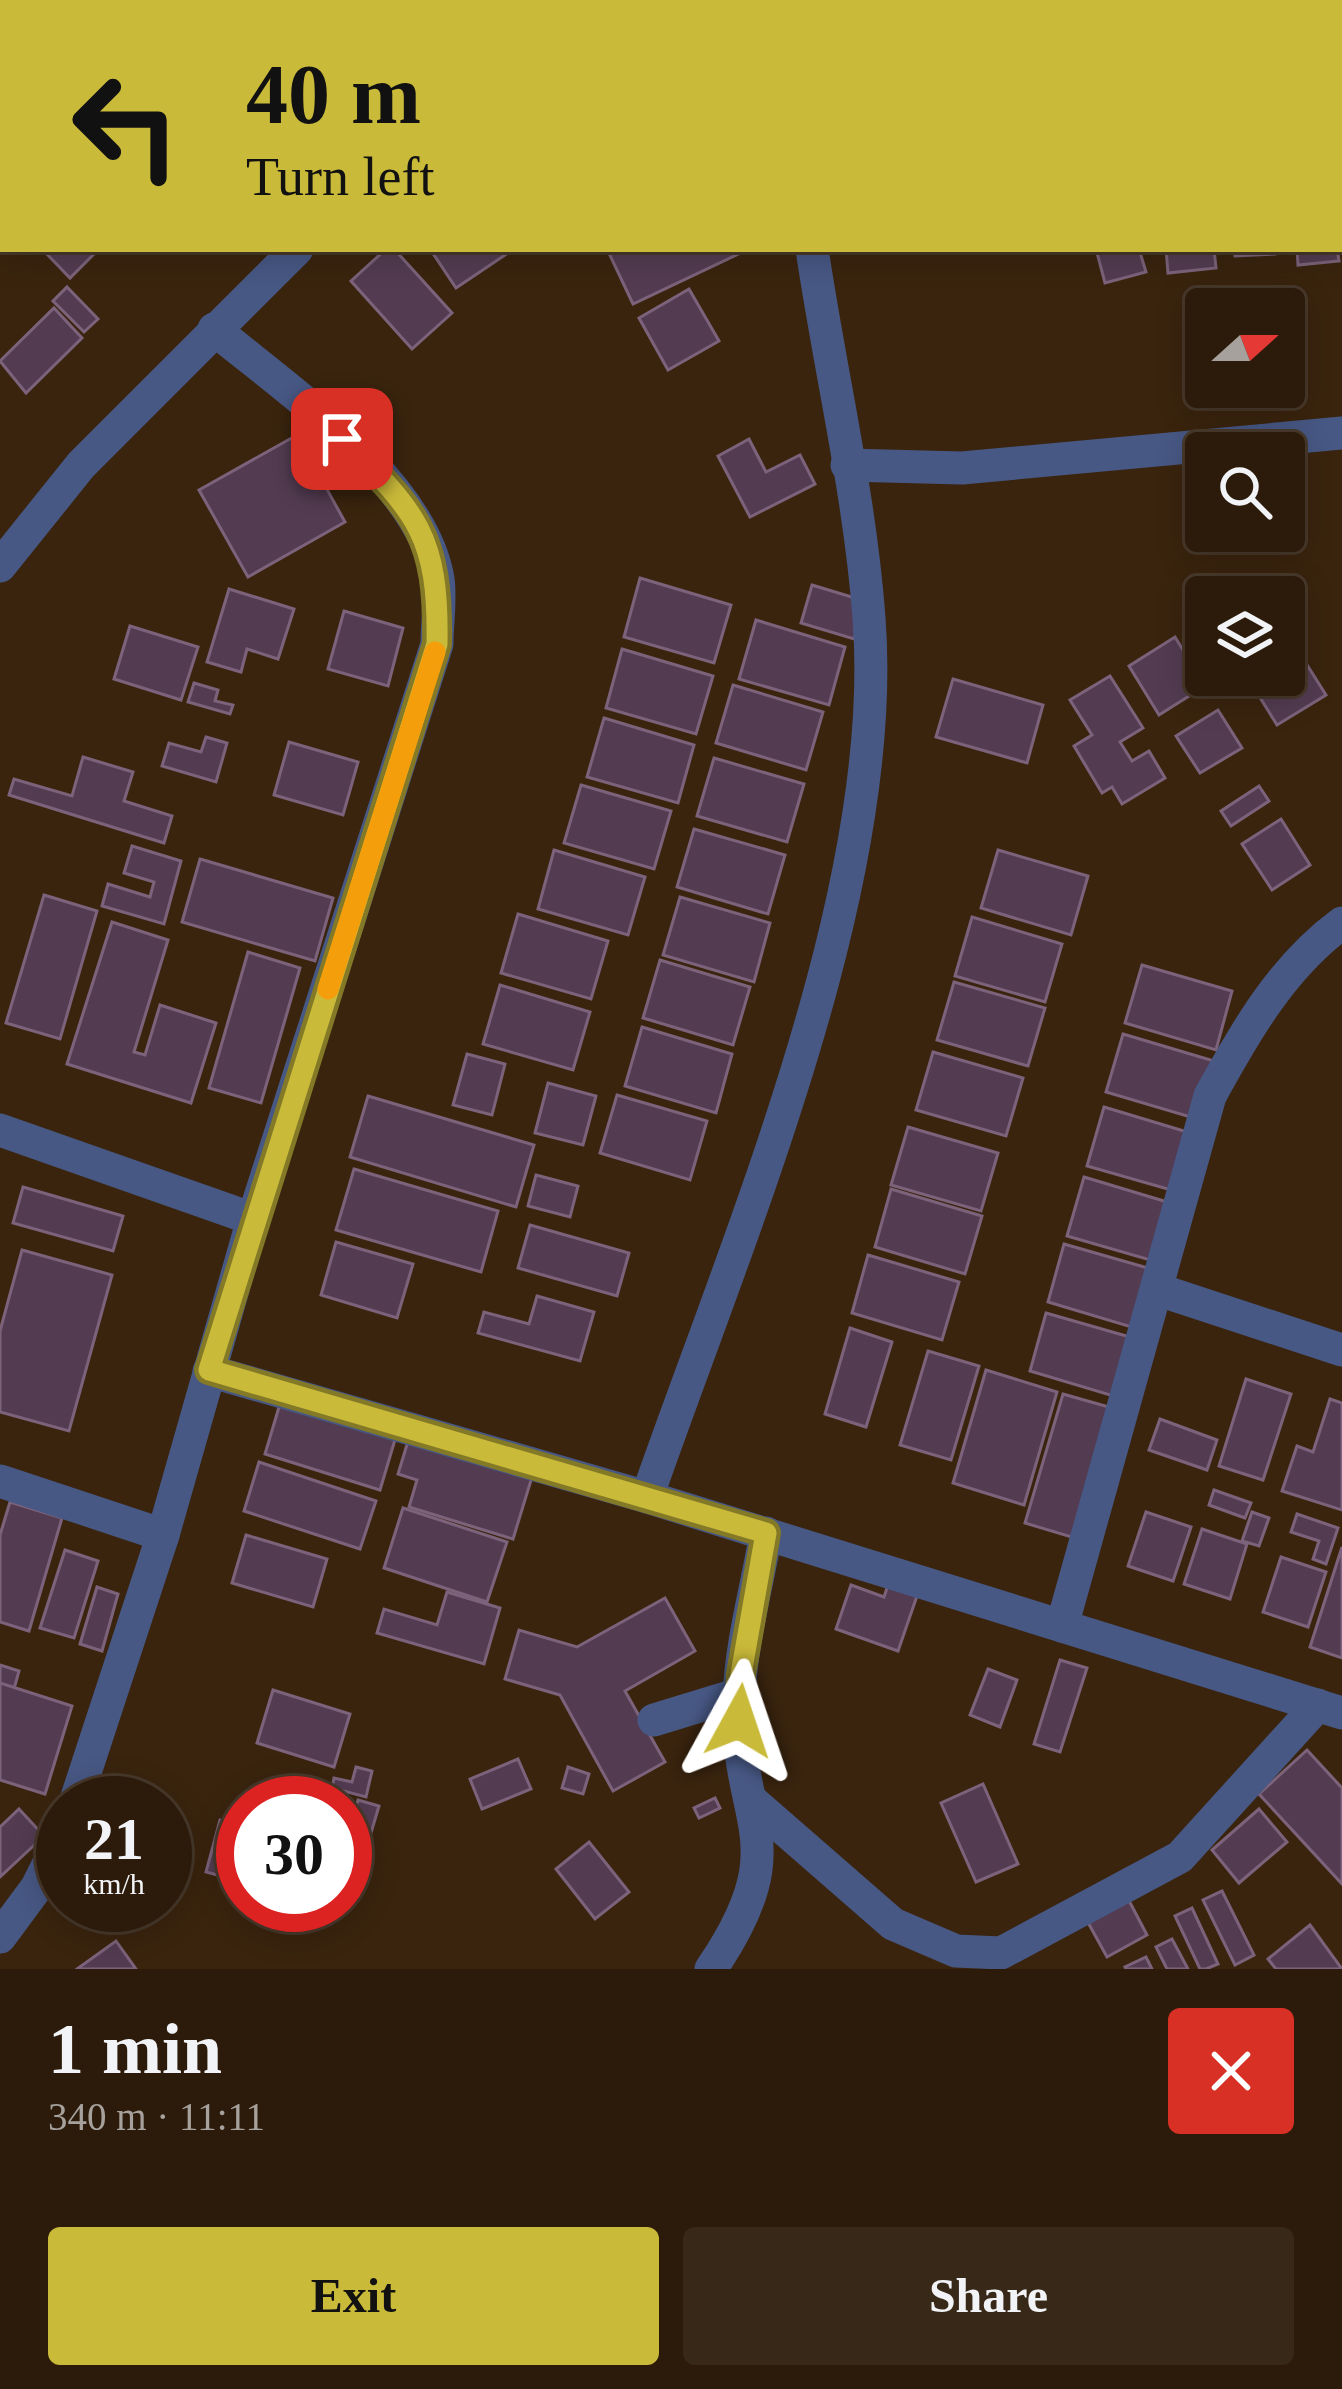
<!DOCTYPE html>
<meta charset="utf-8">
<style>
body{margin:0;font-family:Georgia,serif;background:#382818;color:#f1f3f6;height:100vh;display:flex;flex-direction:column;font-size:45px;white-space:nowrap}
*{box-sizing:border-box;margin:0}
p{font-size:39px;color:#a6a19c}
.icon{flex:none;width:66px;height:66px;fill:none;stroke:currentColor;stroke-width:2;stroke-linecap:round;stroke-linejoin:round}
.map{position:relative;height:1969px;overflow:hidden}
.details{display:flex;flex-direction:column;background:#2c1b0a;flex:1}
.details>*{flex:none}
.banner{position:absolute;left:0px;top:0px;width:1344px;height:252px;box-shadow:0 6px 30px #0003,0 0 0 3px #48392b;background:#caba3a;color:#111;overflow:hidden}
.needle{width:78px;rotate:69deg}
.buttons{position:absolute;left:1185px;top:288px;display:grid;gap:24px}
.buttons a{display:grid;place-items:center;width:120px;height:120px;border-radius:12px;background:#2c1b0a;box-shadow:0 6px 30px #0003,0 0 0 3px #48392b;font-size:60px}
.speed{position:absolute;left:36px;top:1776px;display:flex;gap:24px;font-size:60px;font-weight:700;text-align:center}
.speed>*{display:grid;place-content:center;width:156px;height:156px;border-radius:50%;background:#2c1b0a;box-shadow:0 6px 30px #0003,0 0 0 3px #48392b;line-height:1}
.speed small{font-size:30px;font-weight:400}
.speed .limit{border:18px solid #d22;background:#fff;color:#111}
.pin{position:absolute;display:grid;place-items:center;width:102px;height:102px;color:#fff;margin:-51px;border-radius:24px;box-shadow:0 6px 18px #0006}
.me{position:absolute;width:132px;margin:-66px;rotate:5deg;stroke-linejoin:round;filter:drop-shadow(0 0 9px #0008)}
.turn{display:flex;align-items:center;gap:42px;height:252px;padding:0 48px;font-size:54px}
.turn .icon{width:156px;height:156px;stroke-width:2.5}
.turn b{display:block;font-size:84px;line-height:102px}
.round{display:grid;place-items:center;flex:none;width:126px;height:126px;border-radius:12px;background:#382818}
.head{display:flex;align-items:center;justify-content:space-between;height:204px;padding:0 48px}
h1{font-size:72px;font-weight:700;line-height:90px}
.button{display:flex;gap:24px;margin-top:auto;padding:24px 48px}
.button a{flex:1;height:138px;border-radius:12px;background:#caba3a;color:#111;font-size:48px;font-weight:700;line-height:138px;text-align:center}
.button a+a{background:#382818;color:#f1f3f6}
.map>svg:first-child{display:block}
.building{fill:#533c52;stroke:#7c637b;stroke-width:3}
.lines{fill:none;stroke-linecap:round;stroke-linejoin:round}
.street{stroke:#475884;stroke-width:33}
.route-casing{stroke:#837926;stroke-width:30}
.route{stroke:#caba3a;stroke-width:21}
.slow{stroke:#f59e0b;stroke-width:21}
</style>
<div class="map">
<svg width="1342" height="1969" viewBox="0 0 1342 1969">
<rect width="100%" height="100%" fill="#3a240e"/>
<g class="building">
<path d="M 78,0 L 126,0 L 129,3 L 74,3 Z"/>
<path d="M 361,0 L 415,0 L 410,3 Z"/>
<path d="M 3,91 L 3,138 L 0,140 L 0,94 Z"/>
<path d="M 42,249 L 99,249 L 70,278 Z"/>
<path d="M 386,249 L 394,249 L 452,313 L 412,349 L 351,281 Z"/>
<path d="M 430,249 L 505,249 L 508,253 L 456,288 Z"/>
<path d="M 607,249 L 749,249 L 633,304 Z"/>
<path d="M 1096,249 L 1139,249 L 1146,272 L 1105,283 Z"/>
<path d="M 1166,249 L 1214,249 L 1216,268 L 1168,273 Z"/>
<path d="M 1234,249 L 1275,249 L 1275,254 L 1235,256 Z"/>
<path d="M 1297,249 L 1337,249 L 1339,261 L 1298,265 Z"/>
<path d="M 67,287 L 98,319 L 84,332 L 53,301 Z"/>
<path d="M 689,289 L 719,341 L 668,370 L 639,318 Z"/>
<path d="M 54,308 L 82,338 L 26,393 L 0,361 Z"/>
<path d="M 297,435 L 345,522 L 248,577 L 199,490 Z"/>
<path d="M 749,439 L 766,472 L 800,455 L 815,484 L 750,517 L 718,456 Z"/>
<path d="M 640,578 L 731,605 L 714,663 L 624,637 Z"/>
<path d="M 812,585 L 865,601 L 854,639 L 801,623 Z"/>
<path d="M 229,589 L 294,609 L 278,659 L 247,649 L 241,672 L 207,662 Z"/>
<path d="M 344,611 L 403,628 L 388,686 L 328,669 Z"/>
<path d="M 756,620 L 845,647 L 829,705 L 739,679 Z"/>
<path d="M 130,626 L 198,647 L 181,700 L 114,679 Z"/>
<path d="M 1287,633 L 1326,695 L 1277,725 L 1246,675 L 1284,675 Z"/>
<path d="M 1175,637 L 1205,686 L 1159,715 L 1129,666 Z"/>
<path d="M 622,649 L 713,676 L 696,734 L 606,708 Z"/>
<path d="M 1110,676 L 1143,728 L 1120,742 L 1132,761 L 1149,751 L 1165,778 L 1122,804 L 1112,787 L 1102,793 L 1074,746 L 1092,735 L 1070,700 Z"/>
<path d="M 953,679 L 1043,705 L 1027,763 L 936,737 Z"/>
<path d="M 194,683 L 218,690 L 215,701 L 233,705 L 230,714 L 188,702 Z"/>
<path d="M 733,685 L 823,712 L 806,770 L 716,743 Z"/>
<path d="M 1218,710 L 1242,748 L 1200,773 L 1176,736 Z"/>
<path d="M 604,718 L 694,745 L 678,803 L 587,777 Z"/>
<path d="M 206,737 L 227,743 L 216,782 L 162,766 L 169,743 L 201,752 Z"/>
<path d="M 289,742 L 358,762 L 343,815 L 274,795 Z"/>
<path d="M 83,757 L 133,772 L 124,801 L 172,816 L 164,843 L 9,795 L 14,779 L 72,796 Z"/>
<path d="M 714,758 L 804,784 L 787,842 L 697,816 Z"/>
<path d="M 581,785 L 671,811 L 654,869 L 564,843 Z"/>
<path d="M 1259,786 L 1269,801 L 1231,826 L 1221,811 Z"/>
<path d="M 1281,819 L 1310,865 L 1272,890 L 1242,844 Z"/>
<path d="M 694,829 L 785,855 L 768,914 L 677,887 Z"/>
<path d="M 132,846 L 181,861 L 164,924 L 102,906 L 108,884 L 150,897 L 154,882 L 124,873 Z"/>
<path d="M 554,850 L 645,877 L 628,935 L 538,909 Z"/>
<path d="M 998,850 L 1088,876 L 1071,935 L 981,908 Z"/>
<path d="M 200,859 L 333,898 L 315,961 L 182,922 Z"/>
<path d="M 44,895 L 97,911 L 60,1039 L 6,1023 Z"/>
<path d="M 680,897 L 770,923 L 754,982 L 663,955 Z"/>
<path d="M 518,914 L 608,941 L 591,999 L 501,973 Z"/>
<path d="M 972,917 L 1062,944 L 1045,1002 L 955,976 Z"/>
<path d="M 112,922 L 168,940 L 134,1052 L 145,1055 L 160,1005 L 216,1023 L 191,1103 L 67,1064 Z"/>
<path d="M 248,952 L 300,968 L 261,1103 L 209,1088 Z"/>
<path d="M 660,960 L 750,987 L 733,1045 L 643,1018 Z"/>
<path d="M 1142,965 L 1232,991 L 1216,1050 L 1125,1023 Z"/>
<path d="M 954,982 L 1045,1008 L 1028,1066 L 937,1040 Z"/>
<path d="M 500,985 L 590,1012 L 573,1070 L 483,1044 Z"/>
<path d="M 642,1027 L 732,1054 L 716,1113 L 625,1086 Z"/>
<path d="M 1123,1034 L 1214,1061 L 1197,1119 L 1106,1092 Z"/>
<path d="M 933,1052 L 1023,1078 L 1006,1136 L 916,1110 Z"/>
<path d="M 467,1054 L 505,1064 L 492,1115 L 453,1105 Z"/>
<path d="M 548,1083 L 596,1096 L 583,1145 L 535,1133 Z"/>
<path d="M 617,1095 L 707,1121 L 690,1180 L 600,1153 Z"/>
<path d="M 368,1096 L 534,1145 L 516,1207 L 350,1157 Z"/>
<path d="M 1104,1107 L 1194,1134 L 1178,1192 L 1087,1166 Z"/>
<path d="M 908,1127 L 998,1153 L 981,1211 L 891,1185 Z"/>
<path d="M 354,1169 L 498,1211 L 481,1272 L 336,1230 Z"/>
<path d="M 536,1175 L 578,1186 L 570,1217 L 528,1206 Z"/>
<path d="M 1084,1177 L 1174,1204 L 1157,1262 L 1067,1236 Z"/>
<path d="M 23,1187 L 123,1216 L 113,1251 L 13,1223 Z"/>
<path d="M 891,1189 L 982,1216 L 965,1274 L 875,1247 Z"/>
<path d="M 530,1225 L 629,1253 L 617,1296 L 518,1268 Z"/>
<path d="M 336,1242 L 413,1264 L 397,1318 L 321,1295 Z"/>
<path d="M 1064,1244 L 1155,1270 L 1138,1329 L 1048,1302 Z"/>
<path d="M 22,1250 L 112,1275 L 69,1431 L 0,1412 L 0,1331 Z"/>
<path d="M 868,1255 L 959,1282 L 942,1340 L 852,1313 Z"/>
<path d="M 537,1296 L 594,1312 L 580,1361 L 478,1333 L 484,1312 L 529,1324 Z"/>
<path d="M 1046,1313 L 1137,1339 L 1120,1398 L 1030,1371 Z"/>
<path d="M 850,1328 L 892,1342 L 866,1427 L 825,1414 Z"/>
<path d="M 928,1351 L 979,1366 L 951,1460 L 900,1445 Z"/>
<path d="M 986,1370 L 1057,1392 L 1024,1505 L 953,1483 Z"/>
<path d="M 1246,1379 L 1291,1394 L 1263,1480 L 1219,1466 Z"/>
<path d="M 1063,1394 L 1116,1409 L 1078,1539 L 1025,1523 Z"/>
<path d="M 282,1397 L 397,1433 L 380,1490 L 265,1454 Z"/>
<path d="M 1330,1399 L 1342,1403 L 1342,1510 L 1282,1491 L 1297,1446 L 1313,1452 Z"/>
<path d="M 1160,1419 L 1217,1440 L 1207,1470 L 1149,1450 Z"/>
<path d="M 409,1438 L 532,1477 L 513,1539 L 409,1507 L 417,1480 L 398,1474 Z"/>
<path d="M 259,1462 L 376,1501 L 360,1549 L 244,1511 Z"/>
<path d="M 1214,1490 L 1251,1503 L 1245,1518 L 1209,1505 Z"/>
<path d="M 10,1502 L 62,1518 L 29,1631 L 0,1622 L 0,1535 Z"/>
<path d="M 403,1508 L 507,1542 L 487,1602 L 384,1568 Z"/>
<path d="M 1146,1512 L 1191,1527 L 1173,1581 L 1128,1566 Z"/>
<path d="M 1252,1512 L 1269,1518 L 1259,1546 L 1242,1541 Z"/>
<path d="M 1297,1514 L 1338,1528 L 1326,1564 L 1313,1559 L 1319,1541 L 1291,1532 Z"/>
<path d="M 1202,1529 L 1247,1544 L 1230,1599 L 1184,1584 Z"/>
<path d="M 246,1535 L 327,1559 L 313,1607 L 232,1583 Z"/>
<path d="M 1342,1547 L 1342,1658 L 1310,1647 Z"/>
<path d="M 65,1550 L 98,1561 L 74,1638 L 40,1628 Z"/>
<path d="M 1281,1557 L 1326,1572 L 1308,1627 L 1263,1612 Z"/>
<path d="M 851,1585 L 884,1597 L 888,1585 L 917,1596 L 898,1651 L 836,1629 Z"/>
<path d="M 97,1587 L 118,1594 L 102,1651 L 80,1644 Z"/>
<path d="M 447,1592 L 500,1608 L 484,1664 L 377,1633 L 384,1609 L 437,1625 Z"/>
<path d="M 665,1598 L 695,1651 L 625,1691 L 665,1762 L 613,1791 L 560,1695 L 505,1679 L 519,1630 L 577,1647 Z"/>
<path d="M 1060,1660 L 1087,1668 L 1060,1752 L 1034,1744 Z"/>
<path d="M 0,1665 L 19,1671 L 14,1689 L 0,1685 Z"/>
<path d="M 988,1669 L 1017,1680 L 1000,1727 L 970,1715 Z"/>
<path d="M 0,1683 L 72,1706 L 45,1794 L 0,1780 Z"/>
<path d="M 273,1690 L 350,1714 L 334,1767 L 257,1743 Z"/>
<path d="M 1307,1750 L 1342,1788 L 1342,1884 L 1259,1794 Z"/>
<path d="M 518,1759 L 531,1789 L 482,1809 L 470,1779 Z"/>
<path d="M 356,1767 L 372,1771 L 366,1797 L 332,1788 L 334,1778 L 352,1782 Z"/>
<path d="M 568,1767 L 589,1774 L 583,1794 L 562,1788 Z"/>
<path d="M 983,1784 L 1018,1864 L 976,1882 L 941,1803 Z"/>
<path d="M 715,1798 L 720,1808 L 699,1818 L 694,1808 Z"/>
<path d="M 358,1800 L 379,1806 L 365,1853 L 345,1846 L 345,1821 L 351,1823 Z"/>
<path d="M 19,1809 L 44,1836 L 0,1877 L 0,1827 Z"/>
<path d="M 1259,1809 L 1287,1842 L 1239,1883 L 1212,1850 Z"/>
<path d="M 220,1820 L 243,1826 L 243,1882 L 206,1872 Z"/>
<path d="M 589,1842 L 629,1892 L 595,1919 L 556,1869 Z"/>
<path d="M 1222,1891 L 1254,1955 L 1235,1965 L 1203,1900 Z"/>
<path d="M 1126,1895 L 1147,1935 L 1107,1957 L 1085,1917 Z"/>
<path d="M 1192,1908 L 1218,1964 L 1206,1969 L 1200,1969 L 1175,1916 Z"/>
<path d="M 1310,1925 L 1342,1969 L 1276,1969 L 1268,1959 Z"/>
<path d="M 1172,1939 L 1188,1969 L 1167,1969 L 1156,1947 Z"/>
<path d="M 116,1941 L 136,1969 L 77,1969 Z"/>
<path d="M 1146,1957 L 1152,1969 L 1126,1969 L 1125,1967 Z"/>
</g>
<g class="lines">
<g class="street">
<path d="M 780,0 L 781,3"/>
<path d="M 722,3 L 728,0"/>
<path d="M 847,465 L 962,468 L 1342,433"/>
<path d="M 0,566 L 81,465 L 297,249"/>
<path d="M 0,1130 L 253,1219"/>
<path d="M 1159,1290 L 1342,1350"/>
<path d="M 209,1371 L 647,1497 L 1342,1713"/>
<path d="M 0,1481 L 163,1535"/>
<path d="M 647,1497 C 736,1241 890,889 869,618 C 860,495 830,371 812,249"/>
<path d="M 1062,1626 L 1210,1096 C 1245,1032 1282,967 1342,923"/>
<path d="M 654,1720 L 739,1694"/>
<path d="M 753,1802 L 893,1924 L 956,1951 L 1001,1953 L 1180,1857 L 1318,1705"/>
<path d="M 75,1803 L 163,1535 L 253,1219 L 437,644 C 437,623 441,599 438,579 C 422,481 286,389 214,329"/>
<path d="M 0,1937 L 37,1887 L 63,1835"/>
<path d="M 711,1969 C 799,1840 733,1823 739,1697 C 741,1643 757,1587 766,1533"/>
</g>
</g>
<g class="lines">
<defs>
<path id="route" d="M 342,439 C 417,512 439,536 437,644 L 209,1370 L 766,1533 L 741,1674 L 739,1721"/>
</defs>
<use href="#route" class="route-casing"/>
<use href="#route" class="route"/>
<path class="slow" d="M 328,989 L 435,652"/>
</g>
</svg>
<div class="buttons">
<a><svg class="needle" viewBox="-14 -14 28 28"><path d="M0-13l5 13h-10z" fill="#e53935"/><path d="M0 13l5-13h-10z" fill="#a6a19c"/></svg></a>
<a><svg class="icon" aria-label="search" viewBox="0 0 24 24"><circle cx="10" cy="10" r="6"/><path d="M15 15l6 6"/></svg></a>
<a><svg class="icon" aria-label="layers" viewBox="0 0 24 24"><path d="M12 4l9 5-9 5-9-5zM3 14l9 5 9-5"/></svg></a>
</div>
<div class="speed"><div>21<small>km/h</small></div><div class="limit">30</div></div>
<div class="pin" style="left:342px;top:439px;background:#d93025"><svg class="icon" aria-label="arrive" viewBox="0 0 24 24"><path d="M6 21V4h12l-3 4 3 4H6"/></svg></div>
<svg class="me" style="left:739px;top:1721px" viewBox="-20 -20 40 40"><path d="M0-17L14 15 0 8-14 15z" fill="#caba3a" stroke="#fff" stroke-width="4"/></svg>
<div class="banner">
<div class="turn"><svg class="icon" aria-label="left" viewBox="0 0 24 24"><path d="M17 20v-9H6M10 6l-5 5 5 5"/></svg><div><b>40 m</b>Turn left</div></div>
</div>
</div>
<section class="details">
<div class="head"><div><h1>1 min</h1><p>340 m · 11:11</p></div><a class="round" style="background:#d93025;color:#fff"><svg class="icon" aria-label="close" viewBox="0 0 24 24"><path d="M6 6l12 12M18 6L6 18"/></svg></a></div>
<div class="button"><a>Exit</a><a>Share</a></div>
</section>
